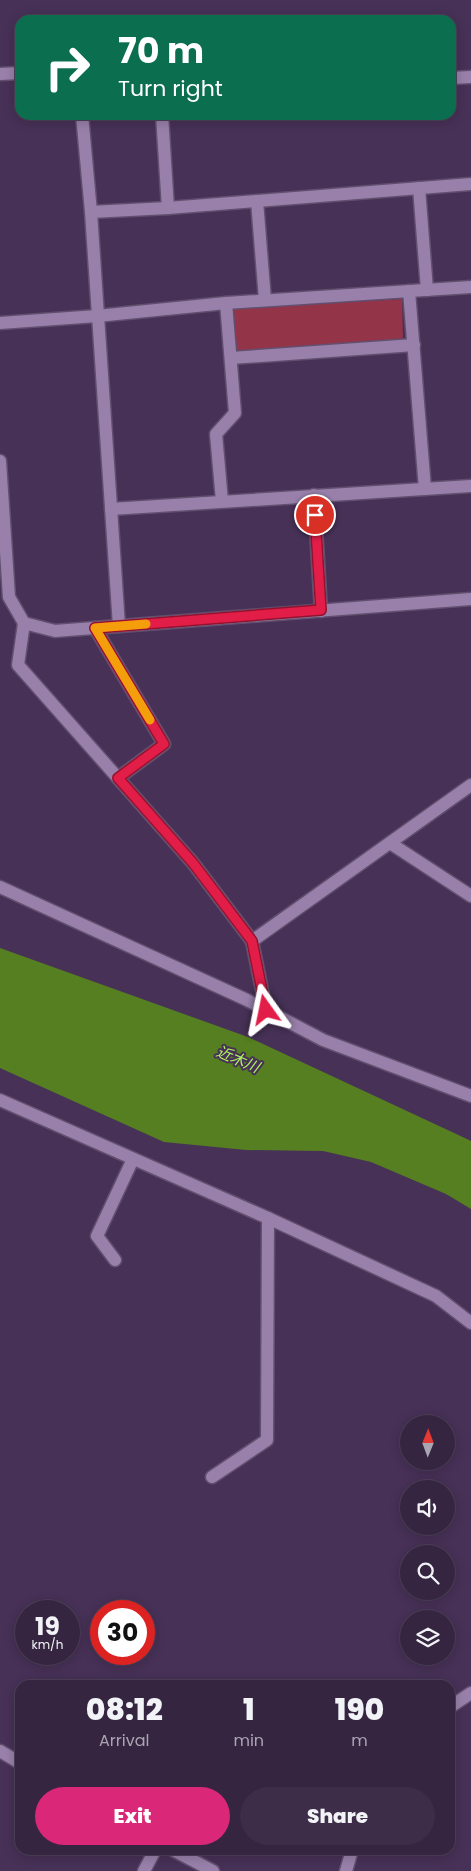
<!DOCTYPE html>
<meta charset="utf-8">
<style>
body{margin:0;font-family:Poppins,"Noto Sans JP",sans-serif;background:#3d2d48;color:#f1f3f6;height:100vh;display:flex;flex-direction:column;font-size:19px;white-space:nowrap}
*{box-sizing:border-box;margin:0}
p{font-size:16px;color:#aaa5b1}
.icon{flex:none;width:28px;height:28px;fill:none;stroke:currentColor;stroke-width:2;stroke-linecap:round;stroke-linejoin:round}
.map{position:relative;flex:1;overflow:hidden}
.drawer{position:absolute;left:15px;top:1680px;width:440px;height:175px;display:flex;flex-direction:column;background:#352541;border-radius:15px;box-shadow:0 2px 12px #0003,0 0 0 1px #4f425a}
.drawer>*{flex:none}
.banner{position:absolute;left:15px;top:15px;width:441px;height:105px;border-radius:15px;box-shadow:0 2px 12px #0003,0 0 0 1px #4f425a;background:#0b6e4f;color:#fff;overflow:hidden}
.needle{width:32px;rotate:1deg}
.fabs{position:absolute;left:400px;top:1415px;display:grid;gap:10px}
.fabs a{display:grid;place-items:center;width:55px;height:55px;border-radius:50%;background:#352541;box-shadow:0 2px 12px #0003,0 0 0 1px #4f425a;font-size:25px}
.speed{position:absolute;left:15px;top:1600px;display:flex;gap:10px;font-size:25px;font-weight:700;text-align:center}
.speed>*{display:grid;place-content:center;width:65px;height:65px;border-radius:50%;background:#352541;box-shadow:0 2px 12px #0003,0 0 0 1px #4f425a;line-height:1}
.speed small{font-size:12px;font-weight:400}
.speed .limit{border:8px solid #d22;background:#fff;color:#111}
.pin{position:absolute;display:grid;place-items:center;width:42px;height:42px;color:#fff;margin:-21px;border:2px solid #fff;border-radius:50%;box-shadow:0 1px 5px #0007}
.me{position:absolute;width:55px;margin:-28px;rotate:348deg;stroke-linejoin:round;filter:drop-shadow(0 0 4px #0008)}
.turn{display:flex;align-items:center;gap:18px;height:105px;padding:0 20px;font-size:22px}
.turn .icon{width:65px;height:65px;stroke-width:2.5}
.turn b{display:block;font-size:35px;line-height:42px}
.eta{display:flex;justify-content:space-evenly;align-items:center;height:85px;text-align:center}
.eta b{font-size:30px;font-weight:800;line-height:35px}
.cta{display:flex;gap:10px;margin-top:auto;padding:10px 20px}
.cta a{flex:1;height:58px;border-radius:30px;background:#db2777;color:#fff;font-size:20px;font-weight:800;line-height:58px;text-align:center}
.cta a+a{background:#3d2d48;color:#f1f3f6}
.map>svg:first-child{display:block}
.green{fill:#943449}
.water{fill:#557f20}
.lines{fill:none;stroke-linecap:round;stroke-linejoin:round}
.minor-casing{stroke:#624f6f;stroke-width:15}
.minor{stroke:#9880aa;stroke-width:12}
.route-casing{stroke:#92132f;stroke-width:12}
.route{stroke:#e11d48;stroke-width:9}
.slow{stroke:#f59e0b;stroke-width:9}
.labels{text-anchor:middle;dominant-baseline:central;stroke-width:4;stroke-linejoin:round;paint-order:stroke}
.water-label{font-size:15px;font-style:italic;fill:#aef45e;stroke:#473157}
</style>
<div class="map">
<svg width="471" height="1871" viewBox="0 0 471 1871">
<rect width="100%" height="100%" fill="#473157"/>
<path class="green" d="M 402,299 L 403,341 L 236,352 L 233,309 Z"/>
<path class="water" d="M 0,948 L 248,1037 L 467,1139 L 471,1141 L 471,1209 L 446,1194 L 371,1162 L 323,1151 L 246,1150 L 164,1142 L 0,1068 Z"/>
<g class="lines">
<defs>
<g id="minor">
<path d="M 0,74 L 20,73"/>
<path d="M 451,78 L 471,77"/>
<path d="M 82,115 L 91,212 L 119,626"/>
<path d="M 162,115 L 168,208"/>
<path d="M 419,188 L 427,290"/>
<path d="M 257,201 L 265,300"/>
<path d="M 91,212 L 168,208 L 471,184"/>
<path d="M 409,291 L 425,489"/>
<path d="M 0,323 L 97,316 L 226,303 L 471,287"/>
<path d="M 231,358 L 414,345"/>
<path d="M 0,461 L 9,597 L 24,623 L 55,631 L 471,599"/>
<path d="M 314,495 L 321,611"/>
<path d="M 222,501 L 216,434 L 235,413 L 226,303"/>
<path d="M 111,509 L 471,486"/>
<path d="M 24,623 L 18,665 L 193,863 L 252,941 L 266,1010"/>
<path d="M 95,628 L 164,744 L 118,778"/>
<path d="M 390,843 L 471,896"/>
<path d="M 0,887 L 247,1000 L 323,1040 L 471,1096"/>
<path d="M 252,941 L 471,785"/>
<path d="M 0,1100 L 268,1218 L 436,1296 L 471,1323"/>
<path d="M 115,1260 L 97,1236 L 133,1159"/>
<path d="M 212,1477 L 267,1440 L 268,1218"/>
<path d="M 450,1707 L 471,1693"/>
<path d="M 0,1751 L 20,1763"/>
<path d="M 173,1850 L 213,1871"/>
<path d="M 144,1871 L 155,1850"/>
<path d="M 346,1871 L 352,1850"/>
</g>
</defs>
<use href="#minor" class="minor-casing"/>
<use href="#minor" class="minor"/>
</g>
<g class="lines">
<defs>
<path id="route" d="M 266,1010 L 252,941 L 193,863 L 118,778 L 164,744 L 95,628 L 321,610 L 315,515"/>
</defs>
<use href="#route" class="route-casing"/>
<use href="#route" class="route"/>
<path class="slow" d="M 146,624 L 95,628 L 150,720"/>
</g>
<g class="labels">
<g class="water-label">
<text transform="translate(238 1059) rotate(23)">近木川</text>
</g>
</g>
</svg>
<div class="fabs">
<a><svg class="needle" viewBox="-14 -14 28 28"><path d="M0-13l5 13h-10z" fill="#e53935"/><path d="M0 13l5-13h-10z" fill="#aaa5b1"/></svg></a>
<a><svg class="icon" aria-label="sound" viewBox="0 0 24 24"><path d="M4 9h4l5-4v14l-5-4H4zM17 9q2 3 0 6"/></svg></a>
<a><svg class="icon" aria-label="search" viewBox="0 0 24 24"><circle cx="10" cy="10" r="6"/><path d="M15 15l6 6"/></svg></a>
<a><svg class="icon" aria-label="layers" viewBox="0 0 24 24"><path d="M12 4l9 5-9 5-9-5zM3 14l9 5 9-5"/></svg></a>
</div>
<div class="speed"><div>19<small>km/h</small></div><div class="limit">30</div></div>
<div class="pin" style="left:315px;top:515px;background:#d93025"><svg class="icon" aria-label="arrive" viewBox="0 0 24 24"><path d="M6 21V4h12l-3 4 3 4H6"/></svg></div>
<svg class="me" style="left:266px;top:1010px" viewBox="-20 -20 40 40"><path d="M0-17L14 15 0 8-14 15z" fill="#e11d48" stroke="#fff" stroke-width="4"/></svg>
<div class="banner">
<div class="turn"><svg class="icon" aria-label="right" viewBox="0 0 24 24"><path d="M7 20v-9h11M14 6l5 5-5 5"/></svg><div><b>70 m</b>Turn right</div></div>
</div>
<section class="drawer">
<div class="eta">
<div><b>08:12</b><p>Arrival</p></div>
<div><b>1</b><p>min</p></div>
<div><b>190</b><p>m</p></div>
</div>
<div class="cta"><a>Exit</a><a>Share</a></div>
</section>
</div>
